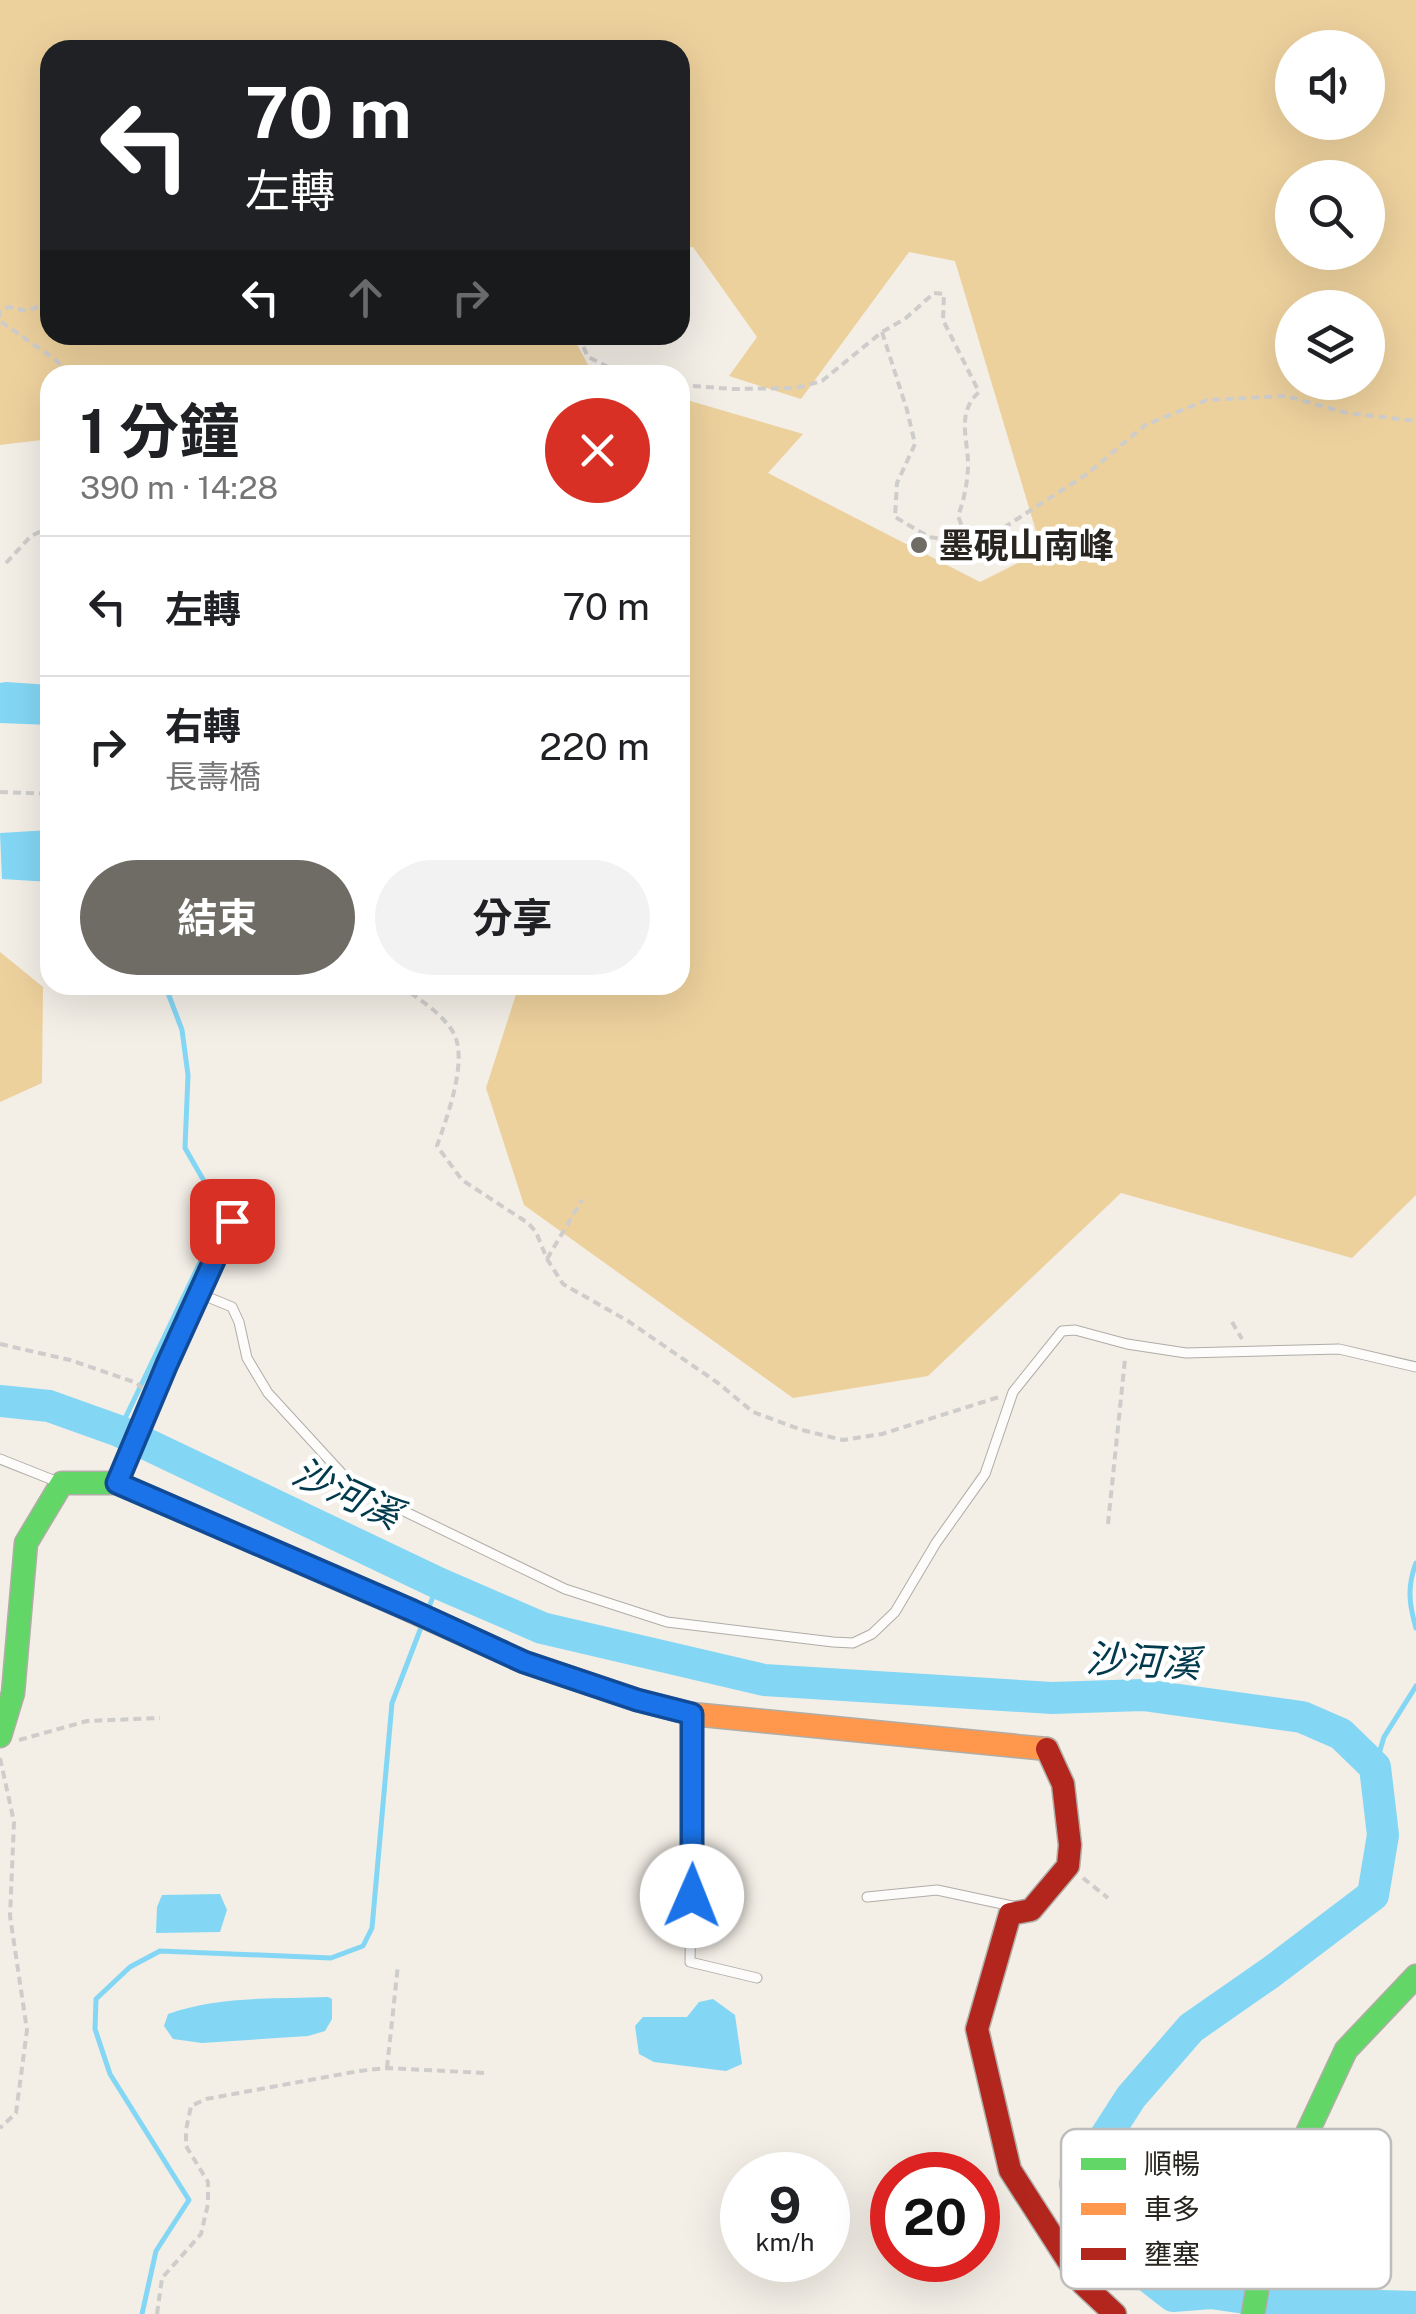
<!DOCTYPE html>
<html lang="zh-TW">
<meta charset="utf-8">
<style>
body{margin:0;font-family:"Public Sans","Noto Sans TC",sans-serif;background:#f2f2f2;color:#202124;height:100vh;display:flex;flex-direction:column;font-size:38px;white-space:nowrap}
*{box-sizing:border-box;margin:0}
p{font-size:32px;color:#757577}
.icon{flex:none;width:55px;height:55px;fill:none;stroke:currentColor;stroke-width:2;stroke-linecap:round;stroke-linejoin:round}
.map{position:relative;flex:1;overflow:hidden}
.drawer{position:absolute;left:40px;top:365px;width:650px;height:630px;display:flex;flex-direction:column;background:#fff;border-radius:30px;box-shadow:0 10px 40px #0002}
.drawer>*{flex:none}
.banner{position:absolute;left:40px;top:40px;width:650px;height:305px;border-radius:30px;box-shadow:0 10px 40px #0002;background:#202124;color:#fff;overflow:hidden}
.fabs{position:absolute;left:1275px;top:30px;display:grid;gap:20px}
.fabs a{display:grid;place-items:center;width:110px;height:110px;border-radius:50%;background:#fff;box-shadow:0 10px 40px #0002;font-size:50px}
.speed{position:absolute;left:720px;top:2152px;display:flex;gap:20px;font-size:50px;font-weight:700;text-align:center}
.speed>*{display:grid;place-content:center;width:130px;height:130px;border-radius:50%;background:#fff;box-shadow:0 10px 40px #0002;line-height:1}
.speed small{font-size:25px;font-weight:400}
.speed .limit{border:15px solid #d22;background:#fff;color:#111}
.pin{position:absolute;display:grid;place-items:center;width:85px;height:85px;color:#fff;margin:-42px;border-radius:20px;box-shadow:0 5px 15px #0006}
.me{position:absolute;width:110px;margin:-55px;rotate:1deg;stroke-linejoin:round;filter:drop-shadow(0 0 8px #0008)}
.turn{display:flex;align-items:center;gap:35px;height:210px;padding:0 40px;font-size:45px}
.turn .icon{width:130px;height:130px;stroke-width:2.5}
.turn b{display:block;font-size:70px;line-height:85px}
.lanes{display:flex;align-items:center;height:95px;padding:0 40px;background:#0003;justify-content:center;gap:50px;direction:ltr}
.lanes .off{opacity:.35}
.round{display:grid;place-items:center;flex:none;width:105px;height:105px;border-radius:52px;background:#f2f2f2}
.headline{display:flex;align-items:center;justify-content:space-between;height:170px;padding:0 40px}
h1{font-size:60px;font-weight:700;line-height:75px}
.button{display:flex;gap:20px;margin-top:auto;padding:20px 40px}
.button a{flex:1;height:115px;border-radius:60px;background:#6f6b65;color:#fff;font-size:40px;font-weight:700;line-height:115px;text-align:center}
.button a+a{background:#f2f2f2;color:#202124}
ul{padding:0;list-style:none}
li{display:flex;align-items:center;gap:30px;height:140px;padding:0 40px;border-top:2px solid #e0e0e0}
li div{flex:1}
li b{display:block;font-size:38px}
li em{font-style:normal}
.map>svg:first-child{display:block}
.green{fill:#edd19d;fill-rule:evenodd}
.water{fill:#83d7f5}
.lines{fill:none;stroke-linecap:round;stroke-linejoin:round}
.stream{stroke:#83d7f5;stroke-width:5}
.river{stroke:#83d7f5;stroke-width:32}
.lane-casing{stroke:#b0ada7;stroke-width:11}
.fast-casing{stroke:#b0ada7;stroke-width:25}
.slow-casing{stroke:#b0ada7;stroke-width:25}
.jam-casing{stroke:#b0ada7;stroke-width:25}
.path{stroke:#cfcdcb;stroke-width:4;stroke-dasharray:8 5;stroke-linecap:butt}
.lane{stroke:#fdfcfb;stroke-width:9}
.fast{stroke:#63d668;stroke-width:22}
.slow{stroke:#ff974d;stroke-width:22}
.jam{stroke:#b3261e;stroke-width:22}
.route-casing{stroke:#114b97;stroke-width:25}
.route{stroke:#1a73e8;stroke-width:18}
.poi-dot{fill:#6f6b65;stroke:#fff;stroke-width:4}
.labels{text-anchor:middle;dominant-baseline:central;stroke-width:9;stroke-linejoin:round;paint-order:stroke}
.poi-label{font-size:35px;font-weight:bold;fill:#28241f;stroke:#fff;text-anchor:start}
.water-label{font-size:38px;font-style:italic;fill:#013a4d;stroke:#fff}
.key{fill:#fff;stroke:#bebdbc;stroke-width:2.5}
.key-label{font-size:28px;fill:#28241f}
</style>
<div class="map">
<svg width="1416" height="2314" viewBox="0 0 1416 2314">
<rect width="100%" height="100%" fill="#f3eee6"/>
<g class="green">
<path d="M 0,0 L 1416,0 L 1416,1195 L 1352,1258 L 1121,1193 L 928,1376 L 793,1398 L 524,1205 L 486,1088 L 519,985 L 680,985 L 680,398 L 803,434 L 768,473 L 980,582 L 1042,551 L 955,261 L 909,252 L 801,399 L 729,376 L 757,337 L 693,247 L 680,247 L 680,50 L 50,50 L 50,335 L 572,335 L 592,372 L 603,375 L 50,375 L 50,439 L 0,445 ZM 1292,48 L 1368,48 L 1368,122 L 1292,122 ZM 1292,178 L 1368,178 L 1368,252 L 1292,252 ZM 1292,308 L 1368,308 L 1368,382 L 1292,382 Z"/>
<path d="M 0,952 L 43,987 L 42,1083 L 0,1102 Z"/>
</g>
<g class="water">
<path d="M 6,682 L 50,685 L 50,725 L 0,723 L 0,683 Z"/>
<path d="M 50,830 L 50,882 L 2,879 L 0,833 Z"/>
<path d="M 220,1894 L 227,1910 L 220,1932 L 156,1933 L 157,1907 L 162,1895 Z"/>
<path d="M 328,1997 L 332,1999 L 332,2019 L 325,2031 L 308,2036 L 202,2043 L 173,2039 L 164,2026 L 168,2014 C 218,1996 275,1999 328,1997 Z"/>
<path d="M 713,1999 L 735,2015 L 742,2064 L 726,2071 L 654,2062 L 639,2054 L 635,2026 L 643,2017 L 687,2017 L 699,2002 Z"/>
</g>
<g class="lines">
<g class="stream">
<path d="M 119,1431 L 220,1221 L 215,1203 L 204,1181 L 185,1148 L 188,1075 L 182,1030 L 165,985"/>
<path d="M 1416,1563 C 1407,1587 1409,1604 1416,1628"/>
<path d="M 428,1610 L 438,1583"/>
<path d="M 1375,1767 L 1384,1737 L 1416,1686"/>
<path d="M 142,2314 L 156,2251 L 189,2200 L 110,2074 L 95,2029 L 96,1999 L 130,1967 L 160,1951 L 331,1958 L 363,1946 L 372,1928 L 392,1703 L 422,1625"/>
</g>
<path class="river" d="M 0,1401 L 49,1406 L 119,1431 L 438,1583 L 542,1628 L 764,1680 L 1052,1698 L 1143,1695 L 1302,1717 L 1341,1734 L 1375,1767 L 1383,1835 L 1373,1895 L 1270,1973 L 1191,2028 L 1131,2097 L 1075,2184 L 1118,2253 L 1173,2296 L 1211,2293 L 1280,2303 L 1416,2307"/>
<defs>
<g id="lane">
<path d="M 198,1293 L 232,1307 L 239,1322 L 247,1358 L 268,1393 L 346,1478 L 381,1500 L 565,1589 L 667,1622 L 833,1642 L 853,1643 L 872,1634 L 895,1612 L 936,1543 L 985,1474 L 1013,1392 L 1062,1331 L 1075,1330 L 1127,1344 L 1186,1353 L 1339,1349 L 1416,1367"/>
<path d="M 0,1459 L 58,1482"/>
<path d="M 118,1480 L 198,1293 L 232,1221"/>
<path d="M 692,1718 L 693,1798 L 690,1962 L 757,1978"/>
<path d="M 867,1897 L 937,1890 L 1012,1906"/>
</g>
<g id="fast">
<path d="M 0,1736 L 13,1693 L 26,1543 L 62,1483 L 117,1483 L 394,1603"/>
<path d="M 1253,2314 L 1271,2210 L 1346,2050 L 1416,1976"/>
</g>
<path id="slow" d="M 394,1603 L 524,1662 L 637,1700 L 692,1714 L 1047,1749"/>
<path id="jam" d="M 1047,1749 L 1063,1784 L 1070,1845 L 1068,1866 L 1031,1910 L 1010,1914 L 977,2029 L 1010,2170 L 1083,2284 L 1115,2314"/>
</defs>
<use href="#lane" class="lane-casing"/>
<use href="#fast" class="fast-casing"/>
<use href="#slow" class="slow-casing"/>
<use href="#jam" class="jam-casing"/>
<g class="path">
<path d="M 50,302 L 27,311 L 9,307 L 0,310 L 0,321 L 56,360 L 69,375"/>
<path d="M 882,332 L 907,410 L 915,444 L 897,483 L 895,517 L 929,537 L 955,541 L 965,534 L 997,532 L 1087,474 L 1145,425 L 1207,400 L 1286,396 L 1347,413 L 1416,421"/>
<path d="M 578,335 L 588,357 L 625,375"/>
<path d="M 680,385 L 733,389 L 796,388 L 822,381 L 882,332 L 906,318 L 934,293 L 944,294 L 943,320 L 979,392 C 955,414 969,441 968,468 C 967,485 964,500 958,516 L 965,534"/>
<path d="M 6,563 L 31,536 L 50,527"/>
<path d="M 0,792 L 50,794"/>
<path d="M 400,985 C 418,999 441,1012 453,1032 C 469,1059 447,1117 437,1146 L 462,1180 L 528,1223 L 536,1232 L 547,1259 L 563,1284 L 628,1321 L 718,1383 L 753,1412 L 802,1430 L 843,1440 L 882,1434 L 999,1397"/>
<path d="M 547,1259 L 582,1200"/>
<path d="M 1232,1322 L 1242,1339"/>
<path d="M 0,1344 L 70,1360 L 137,1383 L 142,1388"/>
<path d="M 1108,1524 L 1125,1359"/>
<path d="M 19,1740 L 87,1721 L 160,1718"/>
<path d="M 0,1758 L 14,1822 L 10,1916 L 27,2030 L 16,2113 L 0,2128"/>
<path d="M 1083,1878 L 1108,1898"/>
<path d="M 387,2068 L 398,1965"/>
<path d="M 157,2314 L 162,2278 L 201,2234 L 208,2204 L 208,2182 L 186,2146 L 186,2130 L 191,2106 L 206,2099 L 359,2071 L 387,2068 L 485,2073"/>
</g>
<use href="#lane" class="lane"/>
<use href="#fast" class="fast"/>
<use href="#slow" class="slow"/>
<use href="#jam" class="jam"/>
</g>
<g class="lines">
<defs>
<path id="route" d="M 232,1221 L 167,1364 L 117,1483 L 413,1611 L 524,1662 L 637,1700 L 692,1714 L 692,1896"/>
</defs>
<use href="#route" class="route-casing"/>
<use href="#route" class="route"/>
</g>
<circle class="poi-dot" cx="919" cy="545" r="10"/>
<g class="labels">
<g class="poi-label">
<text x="939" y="545">墨硯山南峰</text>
</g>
<g class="water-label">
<text transform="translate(347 1493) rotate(25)">沙河溪</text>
<text transform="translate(1143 1661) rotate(3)">沙河溪</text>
</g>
</g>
<rect x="1061" y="2129" width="330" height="160" rx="15" class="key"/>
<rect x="1081" y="2158" width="45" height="12" fill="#63d668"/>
<rect x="1081" y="2203" width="45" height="12" fill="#ff974d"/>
<rect x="1081" y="2248" width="45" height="12" fill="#b3261e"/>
<g class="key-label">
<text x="1144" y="2174">順暢</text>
<text x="1144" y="2219">車多</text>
<text x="1144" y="2264">壅塞</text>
</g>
</svg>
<div class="fabs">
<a><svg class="icon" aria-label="sound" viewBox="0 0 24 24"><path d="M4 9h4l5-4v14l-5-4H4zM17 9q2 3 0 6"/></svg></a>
<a><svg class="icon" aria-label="search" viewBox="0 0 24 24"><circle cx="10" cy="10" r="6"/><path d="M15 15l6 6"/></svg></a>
<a><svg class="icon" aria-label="layers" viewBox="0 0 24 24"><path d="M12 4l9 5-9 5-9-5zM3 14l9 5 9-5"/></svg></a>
</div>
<div class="speed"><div>9<small>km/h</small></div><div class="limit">20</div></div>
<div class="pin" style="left:232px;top:1221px;background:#d93025"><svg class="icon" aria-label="arrive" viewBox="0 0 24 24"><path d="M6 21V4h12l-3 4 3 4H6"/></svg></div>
<svg class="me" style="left:692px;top:1896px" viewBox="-20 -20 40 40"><circle r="19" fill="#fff"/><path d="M0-13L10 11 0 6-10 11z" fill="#1a73e8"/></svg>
<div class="banner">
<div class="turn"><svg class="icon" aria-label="left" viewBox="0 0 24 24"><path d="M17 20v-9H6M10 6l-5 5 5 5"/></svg><div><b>70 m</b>左轉</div></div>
<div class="lanes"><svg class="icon" aria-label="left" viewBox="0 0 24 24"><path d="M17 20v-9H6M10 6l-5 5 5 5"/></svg><svg class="icon off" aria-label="ahead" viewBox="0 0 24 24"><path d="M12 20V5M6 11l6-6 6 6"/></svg><svg class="icon off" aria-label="right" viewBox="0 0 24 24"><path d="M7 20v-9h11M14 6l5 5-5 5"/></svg></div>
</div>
<section class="drawer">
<div class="headline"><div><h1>1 分鐘</h1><p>390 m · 14:28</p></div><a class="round" style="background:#d93025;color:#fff"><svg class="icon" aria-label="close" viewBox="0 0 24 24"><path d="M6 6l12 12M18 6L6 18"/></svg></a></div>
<ul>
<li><svg class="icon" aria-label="left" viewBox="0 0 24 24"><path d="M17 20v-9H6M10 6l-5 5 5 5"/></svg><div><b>左轉</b></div><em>70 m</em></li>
<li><svg class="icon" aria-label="right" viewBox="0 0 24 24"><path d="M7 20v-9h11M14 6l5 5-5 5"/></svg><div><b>右轉</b><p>長壽橋</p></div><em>220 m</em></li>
</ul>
<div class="button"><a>結束</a><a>分享</a></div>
</section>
</div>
